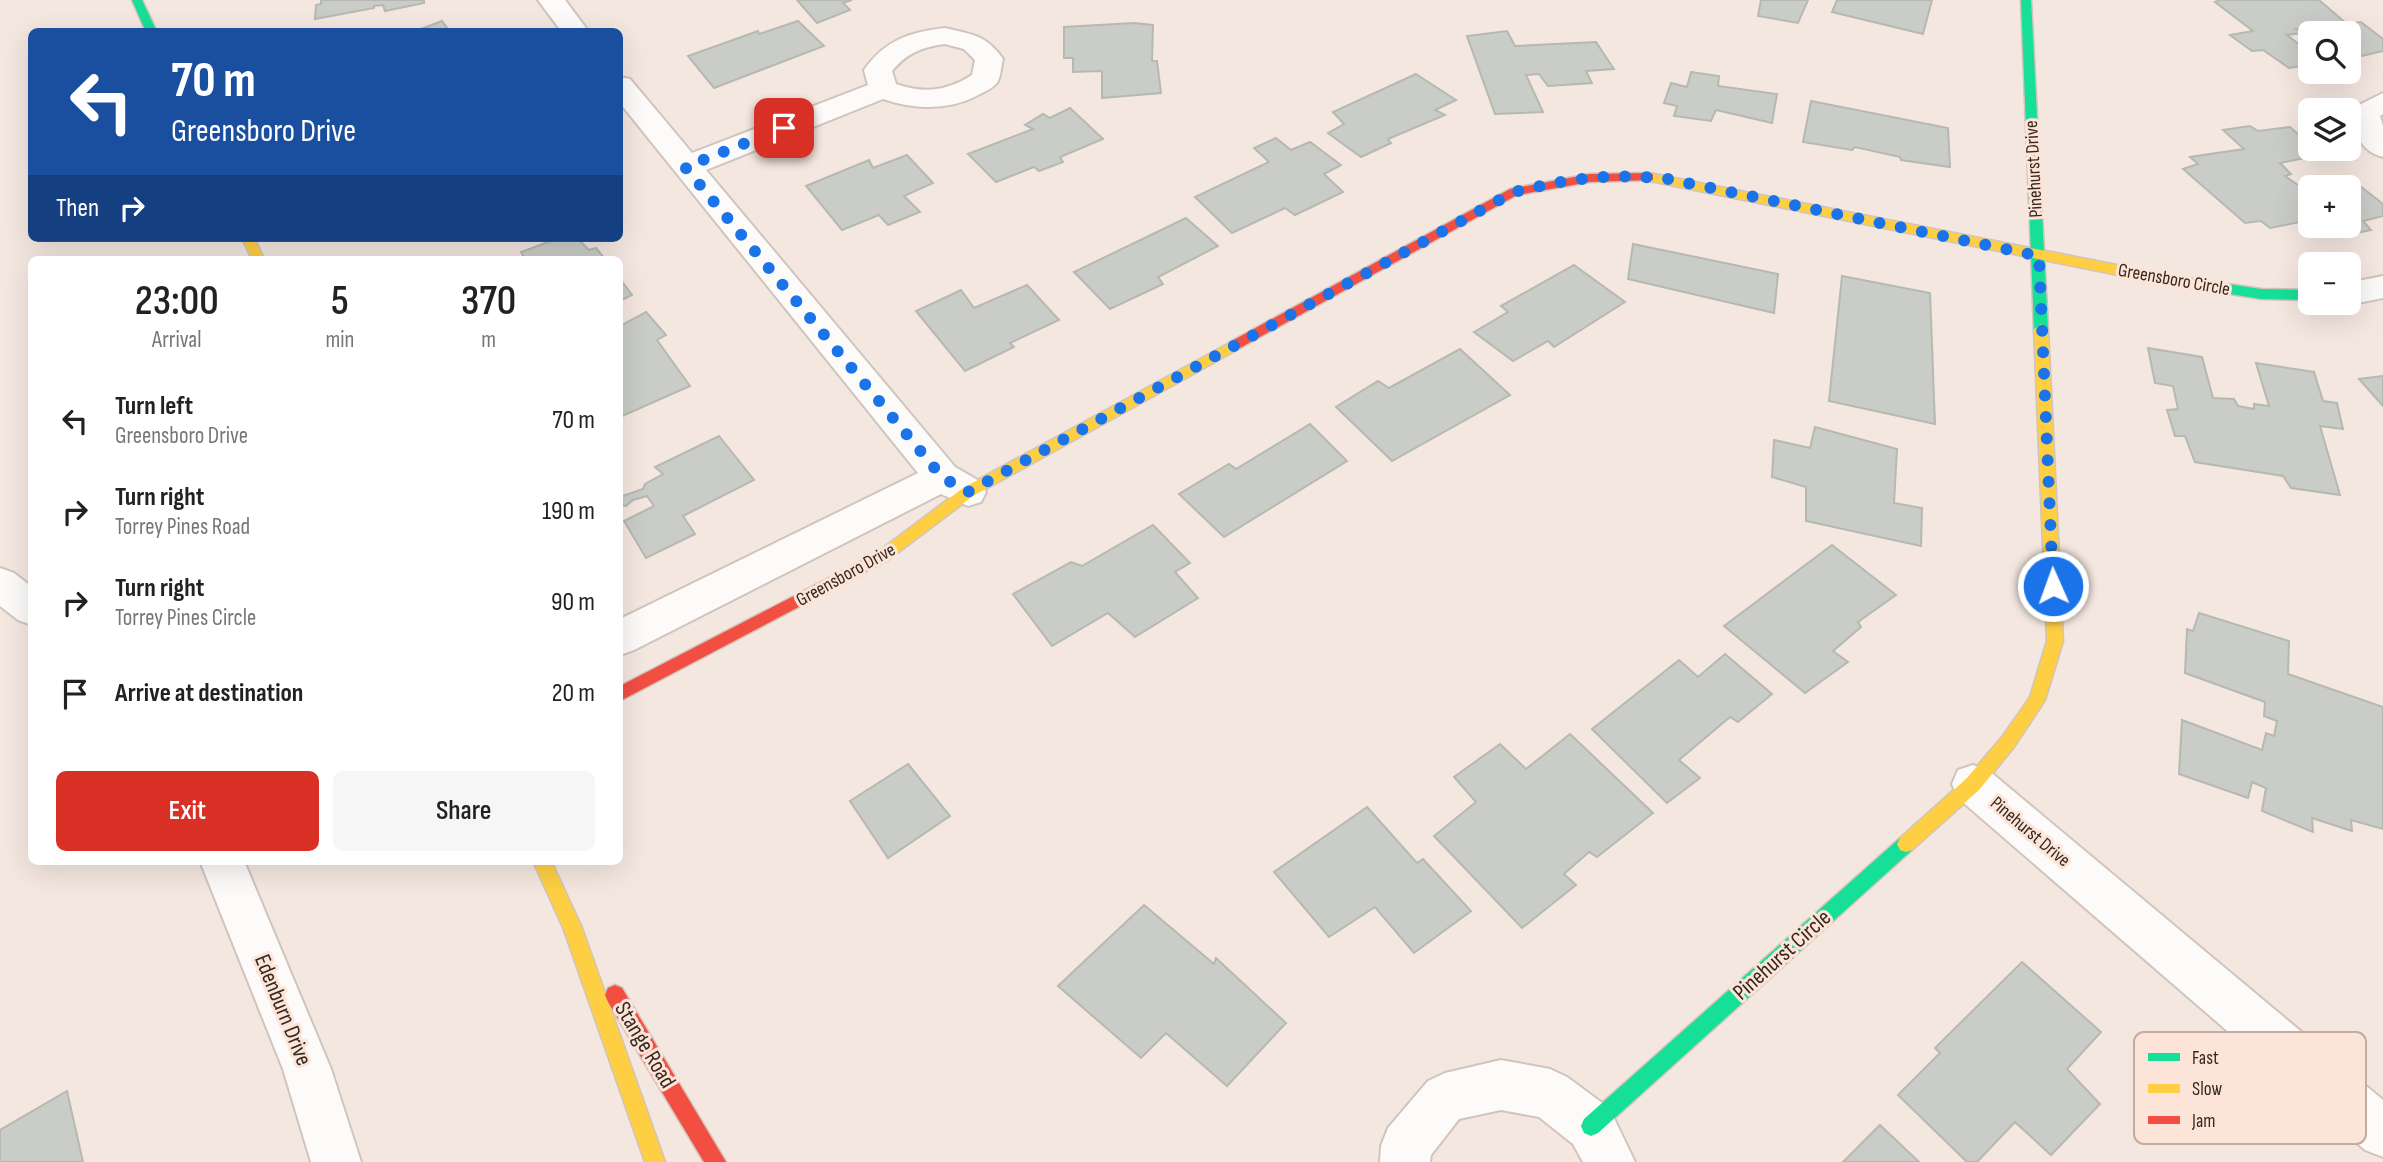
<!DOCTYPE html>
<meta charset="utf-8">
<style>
body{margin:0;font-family:"Sofia Sans Condensed",sans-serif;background:#f6f6f6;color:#222;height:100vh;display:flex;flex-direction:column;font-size:26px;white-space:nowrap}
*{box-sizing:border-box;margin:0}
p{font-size:23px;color:#767676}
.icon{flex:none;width:38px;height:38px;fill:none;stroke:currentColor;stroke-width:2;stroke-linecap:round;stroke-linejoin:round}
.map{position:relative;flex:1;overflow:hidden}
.side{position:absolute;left:28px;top:256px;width:595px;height:609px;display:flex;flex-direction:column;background:#fff;border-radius:10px;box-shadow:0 7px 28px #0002}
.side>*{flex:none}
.banner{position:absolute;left:28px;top:28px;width:595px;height:214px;border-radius:10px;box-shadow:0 7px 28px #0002;background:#1a4fa0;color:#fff;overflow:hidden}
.fabs{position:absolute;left:2298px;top:21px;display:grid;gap:14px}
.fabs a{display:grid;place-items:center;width:63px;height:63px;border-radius:10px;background:#fff;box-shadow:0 7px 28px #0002;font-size:35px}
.pin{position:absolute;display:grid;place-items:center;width:60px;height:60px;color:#fff;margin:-30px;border-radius:14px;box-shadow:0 4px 10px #0006}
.me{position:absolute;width:77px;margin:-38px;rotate:358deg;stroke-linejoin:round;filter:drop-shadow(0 0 5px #0008)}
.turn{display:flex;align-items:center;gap:24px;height:147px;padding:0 28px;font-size:32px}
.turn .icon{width:91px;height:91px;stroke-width:2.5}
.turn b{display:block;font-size:49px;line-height:60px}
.then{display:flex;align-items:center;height:66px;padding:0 28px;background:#0003;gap:14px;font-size:26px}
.eta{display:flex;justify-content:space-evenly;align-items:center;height:119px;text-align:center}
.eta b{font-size:42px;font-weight:600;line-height:49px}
.action{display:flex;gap:14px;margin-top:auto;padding:14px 28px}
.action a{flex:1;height:80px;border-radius:10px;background:#d93025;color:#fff;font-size:28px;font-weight:600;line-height:80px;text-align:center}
.action a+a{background:#f6f6f6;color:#222}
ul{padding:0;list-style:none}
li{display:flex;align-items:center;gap:21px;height:91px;padding:0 28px}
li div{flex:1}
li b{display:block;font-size:26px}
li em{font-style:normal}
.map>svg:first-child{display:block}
.building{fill:#cacdc7;stroke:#b6b8b2;stroke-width:2}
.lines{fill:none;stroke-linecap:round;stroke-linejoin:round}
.street-casing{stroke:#d1c4bd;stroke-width:4}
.fast-casing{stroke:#d1c4bd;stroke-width:3}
.slow-casing{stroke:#d1c4bd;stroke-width:3}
.jam-casing{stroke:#d1c4bd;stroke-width:3}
.street{fill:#fdfbfa;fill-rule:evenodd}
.fast{fill:#16e098;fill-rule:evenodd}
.slow{fill:#ffcf43;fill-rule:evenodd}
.jam{fill:#f24e42;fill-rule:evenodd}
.route{stroke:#1a73e8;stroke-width:12;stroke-dasharray:0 21.6}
.labels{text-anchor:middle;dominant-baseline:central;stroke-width:6;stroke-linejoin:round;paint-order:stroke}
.street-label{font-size:19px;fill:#362820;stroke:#fce5d8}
.near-street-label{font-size:23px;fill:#362820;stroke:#fce5d8}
.key{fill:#fce5d8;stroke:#c1aca1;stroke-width:2}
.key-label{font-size:19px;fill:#362820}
</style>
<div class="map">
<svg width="2383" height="1162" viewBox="0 0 2383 1162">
<rect width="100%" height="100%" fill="#f4e7e0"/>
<g class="building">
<path d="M 321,0 L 424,0 L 424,3 L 385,11 L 383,5 L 374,6 L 374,8 L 315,19 L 316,5 L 321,4 Z"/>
<path d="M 797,0 L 852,0 L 843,3 L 850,10 L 817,23 Z"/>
<path d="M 1761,0 L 1808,0 L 1798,23 L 1758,16 Z"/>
<path d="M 1837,0 L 1932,0 L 1923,34 L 1832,12 Z"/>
<path d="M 2220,0 L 2319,0 L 2347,24 L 2361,22 L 2383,39 L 2383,51 L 2362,56 L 2348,46 L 2348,33 L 2331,33 L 2325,29 L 2312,32 L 2307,28 L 2296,29 L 2302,33 L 2287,35 L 2310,53 L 2310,65 L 2289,68 L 2263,50 L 2252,51 L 2230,35 L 2253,31 L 2215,2 Z"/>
<path d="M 442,21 L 450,32 L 413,32 Z"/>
<path d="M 798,21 L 824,46 L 714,88 L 688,56 L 758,31 L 759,34 Z"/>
<path d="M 1134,23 L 1153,25 L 1152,61 L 1157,61 L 1161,93 L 1102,98 L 1102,71 L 1073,72 L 1073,58 L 1064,58 L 1064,27 Z"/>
<path d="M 1507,31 L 1515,46 L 1596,42 L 1614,69 L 1586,71 L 1592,83 L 1548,86 L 1539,74 L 1526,75 L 1543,112 L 1495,114 L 1467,36 Z"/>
<path d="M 1691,72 L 1719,76 L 1718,86 L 1777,94 L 1772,123 L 1716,110 L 1711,121 L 1674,116 L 1677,106 L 1664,103 L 1671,83 L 1687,87 Z"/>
<path d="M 1416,74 L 1456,100 L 1435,110 L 1445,115 L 1388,139 L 1391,143 L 1361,157 L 1328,133 L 1344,124 L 1333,112 Z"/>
<path d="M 1811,101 L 1948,128 L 1950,167 L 1901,160 L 1900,157 L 1855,147 L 1852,150 L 1803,142 Z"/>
<path d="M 1070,108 L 1103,139 L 1060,157 L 1063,162 L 1039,171 L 1034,167 L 996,182 L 968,154 L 1033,129 L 1025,125 L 1043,114 L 1050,118 Z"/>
<path d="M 2250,126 L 2258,131 L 2290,127 L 2310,145 L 2310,149 L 2320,155 L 2280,163 L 2291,174 L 2285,176 L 2298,185 L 2307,183 L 2312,187 L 2310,187 L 2310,220 L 2270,228 L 2261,221 L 2245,223 L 2183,169 L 2198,164 L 2190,157 L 2244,149 L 2223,130 Z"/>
<path d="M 1276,138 L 1291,150 L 1310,142 L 1341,165 L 1324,174 L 1343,192 L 1295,215 L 1285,208 L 1232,233 L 1195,197 L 1269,162 L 1254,148 Z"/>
<path d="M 907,155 L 933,183 L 904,196 L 920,212 L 888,225 L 879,215 L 842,230 L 806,186 L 869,160 L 873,168 Z"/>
<path d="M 2360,186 L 2383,204 L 2383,216 L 2363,221 L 2371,230 L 2346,235 L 2333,226 L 2348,226 L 2348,188 Z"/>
<path d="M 1186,218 L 1218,246 L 1158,277 L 1163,284 L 1110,309 L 1074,272 Z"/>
<path d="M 559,238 L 577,238 L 589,250 L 596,248 L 605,259 L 525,259 L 521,252 Z"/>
<path d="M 1633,244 L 1778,274 L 1774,313 L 1628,279 Z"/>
<path d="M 1574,265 L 1625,302 L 1554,347 L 1548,341 L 1513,361 L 1474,332 L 1508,312 L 1501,306 Z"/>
<path d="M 1842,276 L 1930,293 L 1935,424 L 1829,401 Z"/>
<path d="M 620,279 L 632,295 L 620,301 Z"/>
<path d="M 1027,285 L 1059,320 L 1010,343 L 1014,347 L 965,371 L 916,311 L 961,290 L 974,308 Z"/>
<path d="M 646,312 L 666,335 L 657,340 L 690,386 L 620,417 L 620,326 Z"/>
<path d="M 2148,348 L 2202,357 L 2213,398 L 2234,399 L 2238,406 L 2254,409 L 2254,404 L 2269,406 L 2256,363 L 2314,372 L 2323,401 L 2337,403 L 2343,429 L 2320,426 L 2340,495 L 2291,488 L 2283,476 L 2195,462 L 2185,436 L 2175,436 L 2167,410 L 2178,409 L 2173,386 L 2155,383 Z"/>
<path d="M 1460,349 L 1510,395 L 1392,461 L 1336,407 L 1378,381 L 1389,388 Z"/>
<path d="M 2383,376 L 2383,406 L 2359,379 Z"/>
<path d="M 1310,424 L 1347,461 L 1224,537 L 1179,494 L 1229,464 L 1236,469 Z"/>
<path d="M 1815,427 L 1897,449 L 1894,503 L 1922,508 L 1921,546 L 1806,521 L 1806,487 L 1772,477 L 1774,440 L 1810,448 Z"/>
<path d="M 719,436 L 754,480 L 683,516 L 695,534 L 646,558 L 624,521 L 654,506 L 647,496 L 633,500 L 626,506 L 620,505 L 620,497 L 643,489 L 645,484 L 663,474 L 655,467 Z"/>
<path d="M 1153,525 L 1190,563 L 1175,572 L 1198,598 L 1135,637 L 1108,613 L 1052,646 L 1013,594 L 1071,562 L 1082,566 Z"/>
<path d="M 1832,545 L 1896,595 L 1858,622 L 1861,627 L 1833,651 L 1848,662 L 1805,693 L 1724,626 Z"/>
<path d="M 2199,613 L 2289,641 L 2288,674 L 2383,707 L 2383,829 L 2351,820 L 2352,831 L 2312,818 L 2313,832 L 2262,811 L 2266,788 L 2252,782 L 2248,798 L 2179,774 L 2182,720 L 2262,750 L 2266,733 L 2274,736 L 2277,721 L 2264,716 L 2265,702 L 2185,673 L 2187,629 L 2193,631 Z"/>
<path d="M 1725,654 L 1772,694 L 1738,722 L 1730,717 L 1679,760 L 1700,778 L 1667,803 L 1592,729 L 1679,660 L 1698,677 Z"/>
<path d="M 1570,734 L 1653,813 L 1597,857 L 1589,852 L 1564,874 L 1576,885 L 1522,928 L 1434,836 L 1476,802 L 1454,777 L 1500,744 L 1526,769 Z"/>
<path d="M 908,764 L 950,816 L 888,858 L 850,801 Z"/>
<path d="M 1367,807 L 1417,863 L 1423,859 L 1471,911 L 1414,953 L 1375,907 L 1329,937 L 1274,872 Z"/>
<path d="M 1144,905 L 1214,964 L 1216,958 L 1286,1023 L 1227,1086 L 1166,1033 L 1141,1058 L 1058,986 Z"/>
<path d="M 2022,962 L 2101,1032 L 2067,1069 L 2100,1104 L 2051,1155 L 2015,1122 L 1977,1162 L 1967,1162 L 1898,1095 L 1940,1053 L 1935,1048 Z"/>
<path d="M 67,1091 L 83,1162 L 0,1162 L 0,1130 Z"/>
<path d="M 1880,1125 L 1919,1162 L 1843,1162 Z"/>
</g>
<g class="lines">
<defs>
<g id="street">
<path d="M 538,0 L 565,0 L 589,32 L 562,32 Z"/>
<path d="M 945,28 C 973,35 985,34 1003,59 C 1001,66 1001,75 998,81 C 995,87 986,91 980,94 C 949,111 916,110 883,99 L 706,170 L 955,467 L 981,482 L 986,492 L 981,502 L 968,506 L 941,494 L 634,650 L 620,655 L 620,619 L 918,473 L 620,103 L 620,77 L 630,79 L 692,153 L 868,85 L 864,70 C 885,40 910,32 945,28 ZM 945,44 L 964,49 L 975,60 L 972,75 C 947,91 924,94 896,84 L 892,71 C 907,53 922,47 945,44 Z"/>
<path d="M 2383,93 L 2383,114 L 2380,116 L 2383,126 L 2383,157 C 2360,151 2356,134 2351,113 L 2355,107 Z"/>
<path d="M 2383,276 L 2383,298 L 2348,305 L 2339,303 L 2348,303 L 2348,283 Z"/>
<path d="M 0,568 L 14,573 L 32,587 L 32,625 L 18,620 L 0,606 Z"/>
<path d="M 1973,765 L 1988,770 L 2383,1100 L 2383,1157 L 2365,1150 L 1958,798 L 1952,784 L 1958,770 Z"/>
<path d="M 200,861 L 244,861 L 331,1069 L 361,1162 L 311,1162 L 283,1069 Z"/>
<path d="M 1501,1060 L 1550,1069 L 1567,1077 L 1609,1108 L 1635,1162 L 1583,1162 L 1573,1144 L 1539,1117 L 1501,1110 L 1459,1119 L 1431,1155 L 1430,1162 L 1380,1162 L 1381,1146 L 1388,1128 L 1428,1081 L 1445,1073 Z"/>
</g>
<g id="fast">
<path d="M 132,0 L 142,0 L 157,32 L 146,32 Z"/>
<path d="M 2021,0 L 2031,0 L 2048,329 L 2041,334 L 2034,329 Z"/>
<path d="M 2168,275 L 2261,289 L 2310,290 L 2310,300 L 2261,299 L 2163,283 L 2163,277 Z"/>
<path d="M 1906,836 L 1912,838 L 1915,844 L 1912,850 L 1598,1133 L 1591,1136 L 1584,1133 L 1581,1126 L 1584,1119 L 1900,838 Z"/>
</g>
<g id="slow">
<path d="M 1649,173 L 2168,275 L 2175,280 L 2168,285 L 1645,180 L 1645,174 Z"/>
<path d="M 242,238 L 254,238 L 264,259 L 252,259 Z"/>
<path d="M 2041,324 L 2048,329 L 2063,641 L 2045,700 L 2014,747 L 1979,790 L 1912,850 L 1906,852 L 1900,850 L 1897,844 L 1900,838 L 1967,778 L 2002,737 L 2030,697 L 2047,641 L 2034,329 Z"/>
<path d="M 1235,340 L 1242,345 L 1240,348 L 973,496 L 888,560 L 878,560 L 875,556 L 878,552 L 963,488 Z"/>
<path d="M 533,861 L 551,861 L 582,928 L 665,1162 L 645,1162 L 564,930 Z"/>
</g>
<g id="jam">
<path d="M 1649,173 L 1653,174 L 1653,180 L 1590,182 L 1517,195 L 1240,348 L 1235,350 L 1228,345 L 1230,342 L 1510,189 L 1590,174 Z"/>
<path d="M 883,550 L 888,552 L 891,556 L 888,560 L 620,701 L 620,686 Z"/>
<path d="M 615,985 L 622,988 L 726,1162 L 704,1162 L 608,1002 L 605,995 L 608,988 Z"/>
</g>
</defs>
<use href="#street" class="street-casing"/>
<use href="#fast" class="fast-casing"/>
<use href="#slow" class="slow-casing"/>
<use href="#jam" class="jam-casing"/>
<use href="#street" class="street"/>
<use href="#fast" class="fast"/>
<use href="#slow" class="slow"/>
<use href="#jam" class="jam"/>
</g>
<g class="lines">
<path class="route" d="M 784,128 L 685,167 L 942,477 L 968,492 L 1514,192 C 1572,178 1608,173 1668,179 L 2039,256 L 2053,586"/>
</g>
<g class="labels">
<g class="street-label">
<text transform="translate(2034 169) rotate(-93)">Pinehurst Drive</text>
<text transform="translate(2174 280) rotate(10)">Greensboro Circle</text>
<text transform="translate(846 575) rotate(-29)">Greensboro Drive</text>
<text transform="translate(2030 832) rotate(40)">Pinehurst Drive</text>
</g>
<g class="near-street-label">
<text transform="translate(1782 955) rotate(-42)">Pinehurst Circle</text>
<text transform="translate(283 1010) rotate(68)">Edenburn Drive</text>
<text transform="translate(645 1045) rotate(59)">Stange Road</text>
</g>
</g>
<rect x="2134" y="1032" width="232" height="112" rx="10" class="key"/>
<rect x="2148" y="1053" width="32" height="8" fill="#16e098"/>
<rect x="2148" y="1084" width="32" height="9" fill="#ffcf43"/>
<rect x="2148" y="1116" width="32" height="8" fill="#f24e42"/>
<g class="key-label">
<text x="2192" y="1064">Fast</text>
<text x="2192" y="1095">Slow</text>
<text x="2192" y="1127">Jam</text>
</g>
</svg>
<div class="fabs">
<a><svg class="icon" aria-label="search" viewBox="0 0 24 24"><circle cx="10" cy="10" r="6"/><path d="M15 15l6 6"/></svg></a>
<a><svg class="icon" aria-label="layers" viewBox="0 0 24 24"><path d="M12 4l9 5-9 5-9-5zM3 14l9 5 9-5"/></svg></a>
<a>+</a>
<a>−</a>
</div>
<div class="pin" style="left:784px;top:128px;background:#d93025"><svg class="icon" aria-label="arrive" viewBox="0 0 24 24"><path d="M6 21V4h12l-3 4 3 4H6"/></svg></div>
<svg class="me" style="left:2053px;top:586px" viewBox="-20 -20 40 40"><circle r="17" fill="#1a73e8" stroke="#fff" stroke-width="3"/><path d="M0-11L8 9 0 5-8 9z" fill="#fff"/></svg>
<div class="banner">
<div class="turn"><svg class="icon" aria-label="left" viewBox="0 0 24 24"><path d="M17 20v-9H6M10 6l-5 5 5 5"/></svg><div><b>70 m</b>Greensboro Drive</div></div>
<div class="then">Then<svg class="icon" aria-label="right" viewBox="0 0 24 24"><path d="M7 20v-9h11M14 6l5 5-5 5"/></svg></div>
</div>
<section class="side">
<div class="eta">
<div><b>23:00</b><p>Arrival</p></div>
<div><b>5</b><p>min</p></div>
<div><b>370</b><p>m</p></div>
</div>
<ul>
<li><svg class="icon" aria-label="left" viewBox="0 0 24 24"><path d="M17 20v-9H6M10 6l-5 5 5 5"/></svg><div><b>Turn left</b><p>Greensboro Drive</p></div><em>70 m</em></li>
<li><svg class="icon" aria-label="right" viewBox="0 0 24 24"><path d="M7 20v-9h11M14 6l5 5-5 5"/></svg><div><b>Turn right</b><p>Torrey Pines Road</p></div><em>190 m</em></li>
<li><svg class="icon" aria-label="right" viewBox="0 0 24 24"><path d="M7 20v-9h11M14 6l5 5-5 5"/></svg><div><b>Turn right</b><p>Torrey Pines Circle</p></div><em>90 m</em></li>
<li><svg class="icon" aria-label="arrive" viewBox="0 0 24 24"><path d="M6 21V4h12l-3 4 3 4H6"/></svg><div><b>Arrive at destination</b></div><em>20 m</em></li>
</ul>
<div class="action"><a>Exit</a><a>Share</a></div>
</section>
</div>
